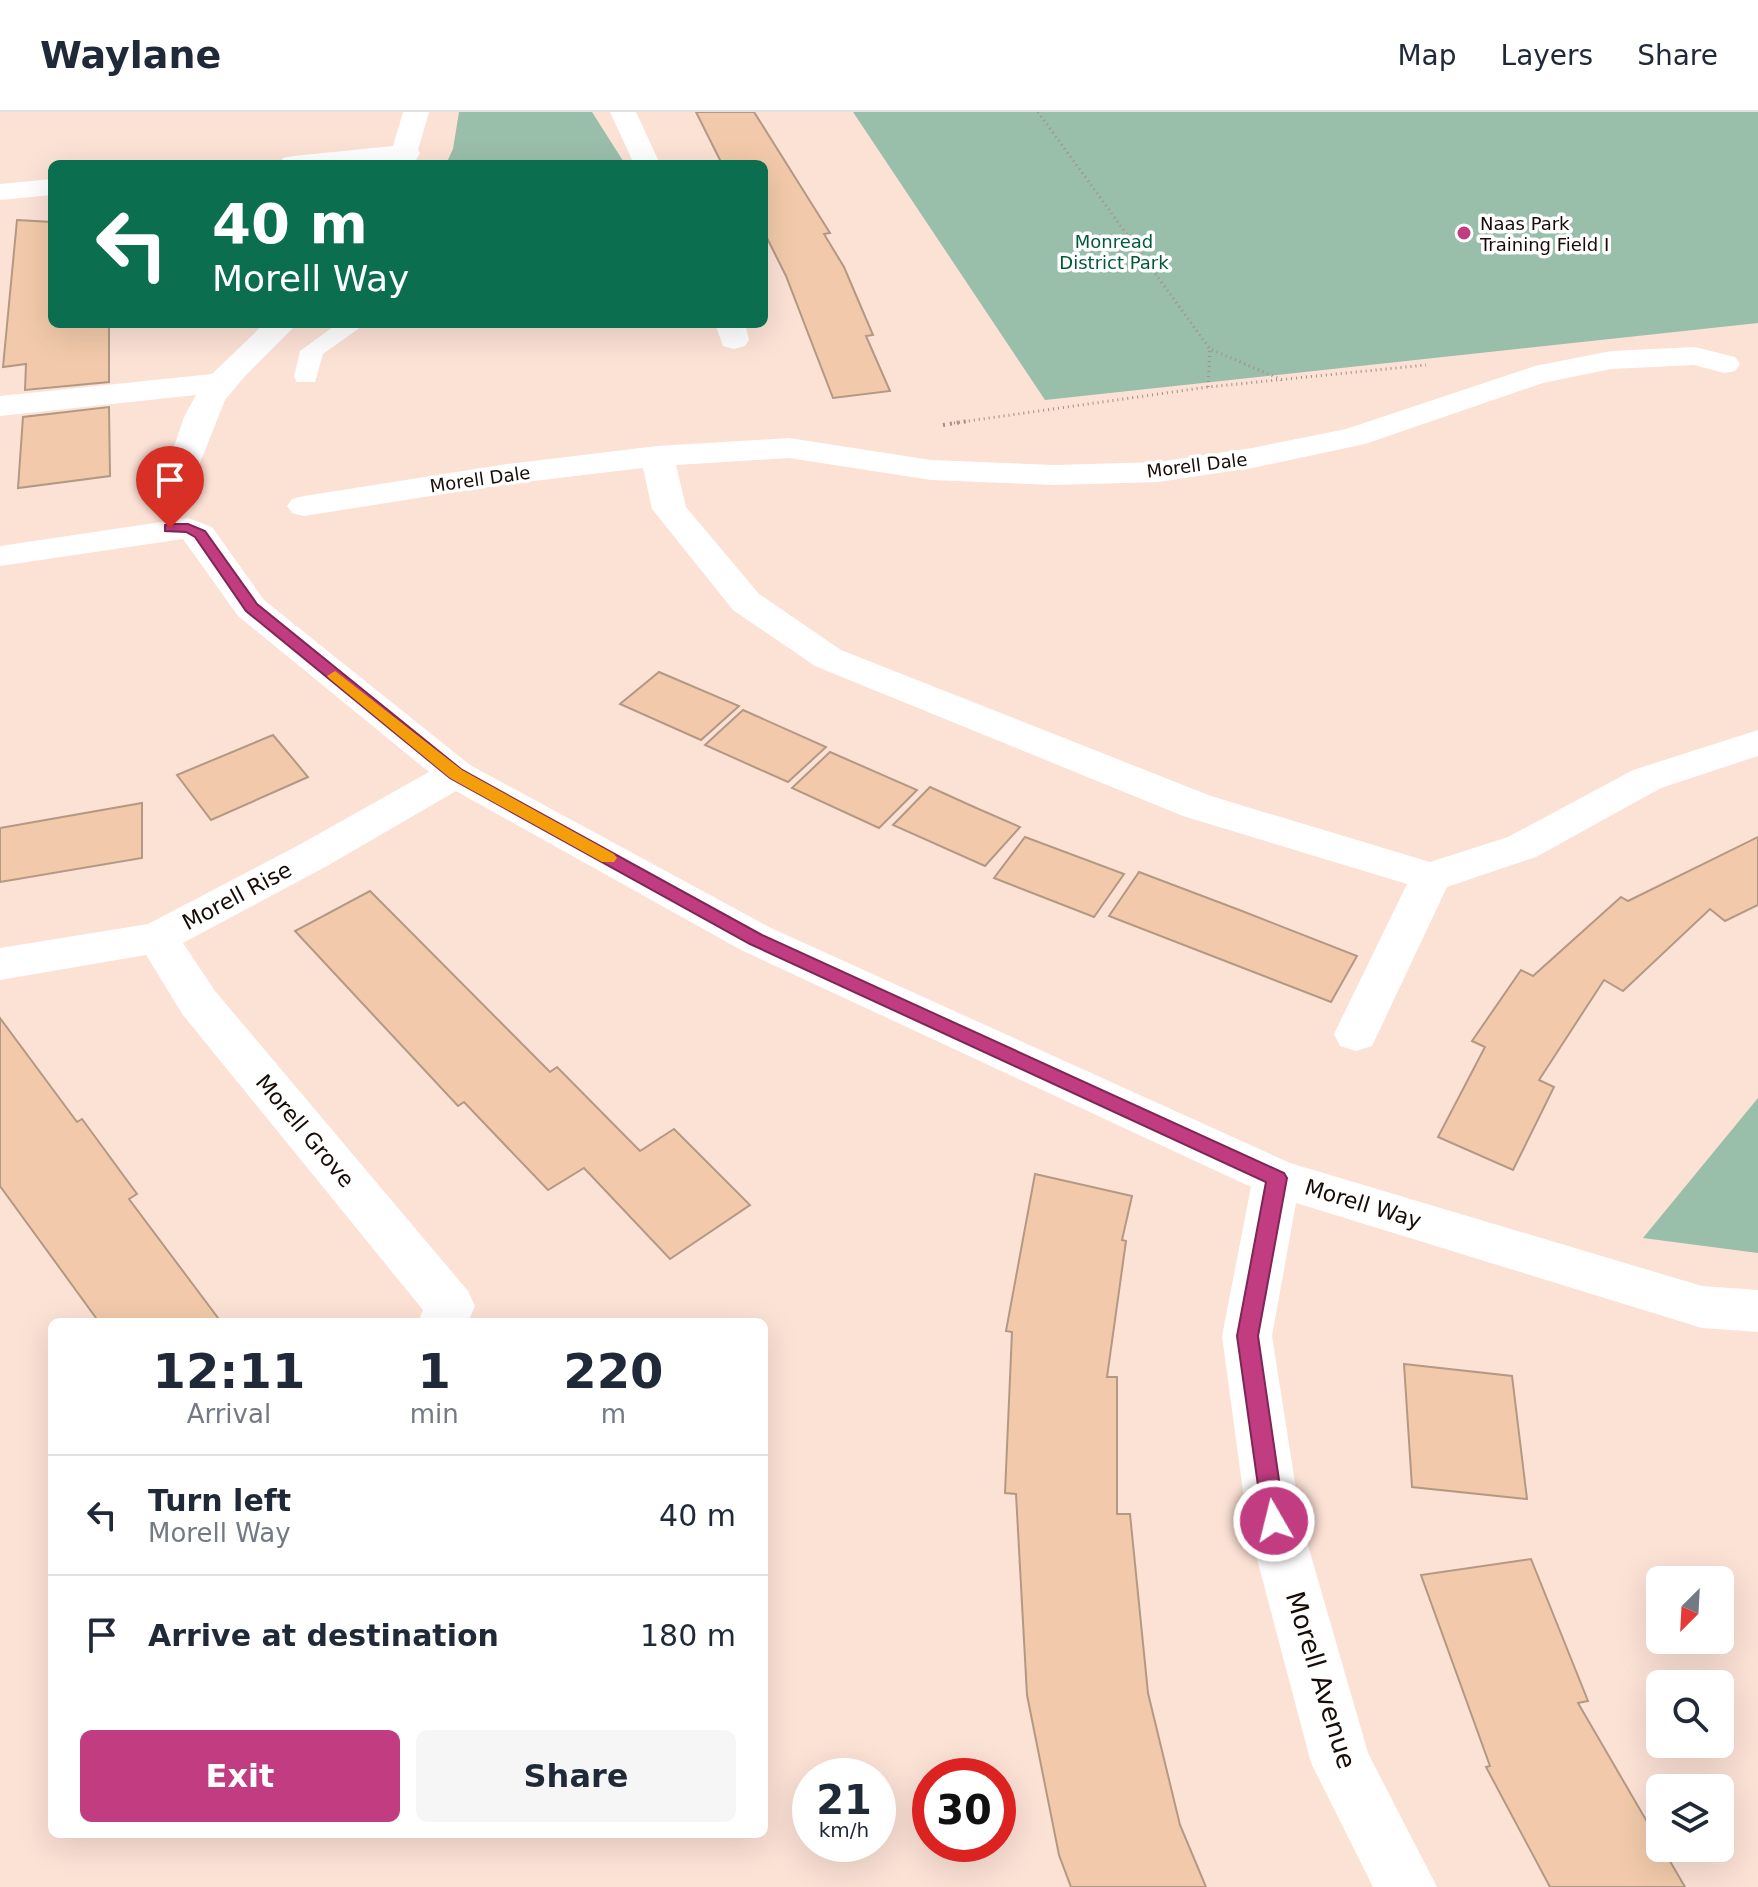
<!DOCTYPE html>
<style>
body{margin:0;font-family:"DejaVu Sans",sans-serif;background:#f6f6f7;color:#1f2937;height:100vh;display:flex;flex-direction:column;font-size:30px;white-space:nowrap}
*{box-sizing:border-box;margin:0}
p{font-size:26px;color:#747a83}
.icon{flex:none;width:44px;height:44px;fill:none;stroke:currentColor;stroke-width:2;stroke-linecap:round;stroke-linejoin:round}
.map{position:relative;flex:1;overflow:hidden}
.drawer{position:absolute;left:48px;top:1206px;width:720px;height:520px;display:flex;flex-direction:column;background:#fff;border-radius:12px;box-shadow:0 8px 32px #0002}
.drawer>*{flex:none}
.top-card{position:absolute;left:48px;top:48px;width:720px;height:168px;border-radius:12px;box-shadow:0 8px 32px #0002;background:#0b6e4f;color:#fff;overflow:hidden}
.needle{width:52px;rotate:204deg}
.fabs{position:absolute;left:1646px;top:1454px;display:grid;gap:16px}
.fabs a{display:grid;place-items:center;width:88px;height:88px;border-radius:12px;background:#fff;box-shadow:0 8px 32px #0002;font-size:40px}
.speed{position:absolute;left:792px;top:1646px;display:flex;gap:16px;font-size:40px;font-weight:700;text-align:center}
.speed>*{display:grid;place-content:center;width:104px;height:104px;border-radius:50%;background:#fff;box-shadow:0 8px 32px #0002;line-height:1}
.speed small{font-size:20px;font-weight:400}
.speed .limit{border:12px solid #d22;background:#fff;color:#111}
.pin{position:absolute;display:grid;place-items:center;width:68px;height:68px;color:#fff;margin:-82px -34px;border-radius:50% 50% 50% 0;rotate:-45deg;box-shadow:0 0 8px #0007}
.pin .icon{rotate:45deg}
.me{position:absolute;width:88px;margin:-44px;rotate:352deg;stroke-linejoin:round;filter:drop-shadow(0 0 6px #0008)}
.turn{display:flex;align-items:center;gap:28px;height:168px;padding:0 32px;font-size:36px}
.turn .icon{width:104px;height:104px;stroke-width:2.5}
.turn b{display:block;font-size:56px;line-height:68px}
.eta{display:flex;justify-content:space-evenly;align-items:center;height:136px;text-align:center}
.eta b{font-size:48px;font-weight:800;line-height:56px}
.cta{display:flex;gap:16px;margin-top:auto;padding:16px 32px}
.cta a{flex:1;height:92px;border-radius:12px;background:#c13c81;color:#fff;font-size:32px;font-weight:800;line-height:92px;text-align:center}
.cta a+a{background:#f6f6f7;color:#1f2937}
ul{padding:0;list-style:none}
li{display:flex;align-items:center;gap:24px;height:120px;padding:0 32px;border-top:2px solid #e0e1e3}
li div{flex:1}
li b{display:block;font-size:30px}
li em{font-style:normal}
header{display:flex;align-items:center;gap:48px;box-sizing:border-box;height:112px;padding:0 40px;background:#fff;border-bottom:2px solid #e0e1e3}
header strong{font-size:38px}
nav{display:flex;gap:44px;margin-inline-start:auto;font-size:28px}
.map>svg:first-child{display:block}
.green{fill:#99beaa}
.building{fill:#f2caab;stroke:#b39984;stroke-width:2}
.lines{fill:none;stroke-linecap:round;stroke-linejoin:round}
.path-far1{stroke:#a48f85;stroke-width:3;stroke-dasharray:1 4;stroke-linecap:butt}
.path{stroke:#a48f85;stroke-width:4;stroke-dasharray:2 5;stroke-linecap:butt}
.lane{fill:#fff;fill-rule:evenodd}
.street{fill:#fff;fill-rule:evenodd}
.route{fill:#c13c81;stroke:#7d2754;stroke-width:2}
.slow{fill:#f59e0b}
.poi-dot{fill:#c13c81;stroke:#fff;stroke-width:3}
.labels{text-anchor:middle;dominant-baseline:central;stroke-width:7;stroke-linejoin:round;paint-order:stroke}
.far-poi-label{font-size:18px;fill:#170c07;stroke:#fff;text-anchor:start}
.far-park-label{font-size:18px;fill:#005939;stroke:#fff}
.far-street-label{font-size:18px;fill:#170c07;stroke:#fff}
.street-label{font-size:22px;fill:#170c07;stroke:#fff}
.near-street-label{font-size:26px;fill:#170c07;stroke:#fff}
</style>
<header>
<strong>Waylane</strong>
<nav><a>Map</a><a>Layers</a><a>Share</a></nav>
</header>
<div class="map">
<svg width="1758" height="1775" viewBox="0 0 1758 1775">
<rect width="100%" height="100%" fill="#fce1d5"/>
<g class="green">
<path d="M 459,0 L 592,0 L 625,52 L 446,52 L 453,37 Z"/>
<path d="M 853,0 L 1758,0 L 1758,211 L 1045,288 Z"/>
<path d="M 1758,986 L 1758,1141 L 1643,1126 Z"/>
</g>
<g class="building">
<path d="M 696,0 L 754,0 L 830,121 L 824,122 L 844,155 L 873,223 L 866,224 L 890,279 L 833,286 L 786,164 L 764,120 L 764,52 L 722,52 Z"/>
<path d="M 17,108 L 52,110 L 52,212 L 109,212 L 109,270 L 25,278 L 26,252 L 3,255 Z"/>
<path d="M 109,295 L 110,364 L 18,376 L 23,305 Z"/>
<path d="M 659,560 L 739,594 L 701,628 L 620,592 Z"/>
<path d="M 743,598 L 826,635 L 788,670 L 705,633 Z"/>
<path d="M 273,623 L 308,665 L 211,708 L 177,663 Z"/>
<path d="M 830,640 L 917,678 L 879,716 L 792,676 Z"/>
<path d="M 930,675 L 974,695 L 1020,715 L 985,754 L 893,713 Z"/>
<path d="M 142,691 L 142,746 L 0,770 L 0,716 Z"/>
<path d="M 1025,725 L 1124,762 L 1094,805 L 994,766 Z"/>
<path d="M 1758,725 L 1758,793 L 1725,809 L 1710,797 L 1623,879 L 1604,868 L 1539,968 L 1554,975 L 1513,1058 L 1438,1025 L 1485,935 L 1472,929 L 1521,858 L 1533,864 L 1621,785 L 1628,789 Z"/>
<path d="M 1139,760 L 1242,799 L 1357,844 L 1331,890 L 1109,804 Z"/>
<path d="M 370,779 L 550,960 L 557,955 L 640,1039 L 674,1017 L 750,1093 L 670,1147 L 584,1056 L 548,1078 L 464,990 L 458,994 L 295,819 Z"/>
<path d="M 0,906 L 77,1010 L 82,1007 L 137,1082 L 129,1087 L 221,1210 L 99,1210 L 0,1074 Z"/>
<path d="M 1035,1062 L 1132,1084 L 1122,1128 L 1126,1129 L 1107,1265 L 1117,1265 L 1117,1402 L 1130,1402 L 1148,1581 L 1180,1713 L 1206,1775 L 1071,1775 L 1059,1743 L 1027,1583 L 1016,1382 L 1005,1381 L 1012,1220 L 1006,1219 Z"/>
<path d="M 1404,1252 L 1512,1264 L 1527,1387 L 1412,1375 Z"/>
<path d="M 1531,1447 L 1588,1589 L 1578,1591 L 1685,1775 L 1550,1775 L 1486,1655 L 1490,1654 L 1421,1463 Z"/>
</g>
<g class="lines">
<g class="path-far1">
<path d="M 1038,0 L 1210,237 L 1282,268"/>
<path d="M 1208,275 L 1210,237"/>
<path d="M 954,311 L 1208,275 L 1426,253"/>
</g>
<path class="path" d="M 943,313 L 968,309"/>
<path class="lane" d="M 337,212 L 365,212 L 323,242 L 315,270 L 297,270 L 294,265 L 300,239 Z"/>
<g class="street">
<path d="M 403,0 L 429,0 L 418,38 L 420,41 L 414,52 L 280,52 L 283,46 L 293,44 L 393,34 Z"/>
<path d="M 610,0 L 636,0 L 660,52 L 634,52 Z"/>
<path d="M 52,67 L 52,83 L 0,88 L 0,72 Z"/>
<path d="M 264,212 L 297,212 L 245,264 L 225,288 L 198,356 L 186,359 L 174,356 L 169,349 L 184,305 L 196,283 L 0,304 L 0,284 L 212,262 Z"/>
<path d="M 715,212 L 745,212 L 749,228 L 745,234 L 734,237 L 723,234 Z"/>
<path d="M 1695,235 L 1735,245 L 1740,252 L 1735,259 L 1724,261 L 1694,253 L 1611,257 L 1543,271 L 1365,332 L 1252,356 L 1158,370 L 1055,373 L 931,368 L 789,346 L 676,353 L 686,395 L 759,482 L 841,538 L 1211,684 L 1430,750 L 1508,725 L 1633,658 L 1758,618 L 1758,644 L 1661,676 L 1536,745 L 1447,775 L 1372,934 L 1356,939 L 1340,934 L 1334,922 L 1407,772 L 1183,704 L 815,554 L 733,498 L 652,397 L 643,356 L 507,372 L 304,404 L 292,401 L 287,394 L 292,387 L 304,384 L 507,352 L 657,334 L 789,326 L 931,348 L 1055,353 L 1158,350 L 1252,336 L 1346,317 L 1535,254 L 1611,239 Z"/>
<path d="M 188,406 L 212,415 L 264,488 L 470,653 L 771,816 L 1290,1051 L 1702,1174 L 1758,1178 L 1758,1220 L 1702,1216 L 1296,1091 L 1272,1224 L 1301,1409 L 1368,1641 L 1437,1775 L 1373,1775 L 1311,1651 L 1247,1409 L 1222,1224 L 1251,1075 L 741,838 L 456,679 L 327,754 L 183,831 L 215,879 L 468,1179 L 475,1194 L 468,1210 L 418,1210 L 423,1198 L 183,903 L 146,843 L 0,868 L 0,836 L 148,812 L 297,734 L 429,660 L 238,504 L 183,427 L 0,454 L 0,434 Z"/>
</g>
</g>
<path class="route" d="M 170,412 L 188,412 L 205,419 L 257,492 L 462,658 L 762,823 L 1284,1061 L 1287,1066 L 1258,1224 L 1285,1409 L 1282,1416 L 1274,1419 L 1266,1416 L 1263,1409 L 1237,1224 L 1266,1070 L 750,832 L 450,666 L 246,499 L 195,425 L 186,420 L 165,419 L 165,413 Z"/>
<path class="slow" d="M 335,559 L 462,658 L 614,742 L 617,746 L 614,750 L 602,750 L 450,666 L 330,567 L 327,564 Z"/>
<circle class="poi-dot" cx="1464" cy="121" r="8"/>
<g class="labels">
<g class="far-poi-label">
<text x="1480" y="111">Naas Park<tspan x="1480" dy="21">Training Field I</tspan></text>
</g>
<g class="far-park-label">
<text x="1114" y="129">Monread<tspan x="1114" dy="21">District Park</tspan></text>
</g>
<g class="far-street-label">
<text transform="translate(1197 353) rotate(-7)">Morell Dale</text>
<text transform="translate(480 367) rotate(-8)">Morell Dale</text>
</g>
<g class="street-label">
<text transform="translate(237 784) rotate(-28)">Morell Rise</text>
<text transform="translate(305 1019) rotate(50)">Morell Grove</text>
<text transform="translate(1363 1092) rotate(17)">Morell Way</text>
</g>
<g class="near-street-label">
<text transform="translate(1321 1568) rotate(73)">Morell Avenue</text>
</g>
</g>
</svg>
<div class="fabs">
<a><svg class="needle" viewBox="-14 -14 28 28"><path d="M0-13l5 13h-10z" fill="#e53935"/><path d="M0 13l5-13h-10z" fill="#747a83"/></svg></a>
<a><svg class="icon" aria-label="search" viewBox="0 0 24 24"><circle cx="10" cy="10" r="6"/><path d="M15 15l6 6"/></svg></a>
<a><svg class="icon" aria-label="layers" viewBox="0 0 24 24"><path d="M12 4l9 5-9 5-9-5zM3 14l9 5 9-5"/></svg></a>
</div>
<div class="speed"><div>21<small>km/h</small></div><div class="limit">30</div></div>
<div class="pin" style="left:170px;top:416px;background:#d93025"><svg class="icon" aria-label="arrive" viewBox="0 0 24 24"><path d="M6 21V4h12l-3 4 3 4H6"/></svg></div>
<svg class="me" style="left:1274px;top:1409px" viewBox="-20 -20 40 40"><circle r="17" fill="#c13c81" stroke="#fff" stroke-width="3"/><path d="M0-11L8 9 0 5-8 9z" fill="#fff"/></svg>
<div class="top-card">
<div class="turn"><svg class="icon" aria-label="left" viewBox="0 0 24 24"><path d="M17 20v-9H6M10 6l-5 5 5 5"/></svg><div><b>40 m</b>Morell Way</div></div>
</div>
<section class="drawer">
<div class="eta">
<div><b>12:11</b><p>Arrival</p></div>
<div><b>1</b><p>min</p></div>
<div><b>220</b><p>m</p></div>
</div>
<ul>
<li><svg class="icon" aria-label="left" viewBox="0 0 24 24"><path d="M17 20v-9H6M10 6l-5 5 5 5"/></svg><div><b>Turn left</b><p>Morell Way</p></div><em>40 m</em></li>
<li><svg class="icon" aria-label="arrive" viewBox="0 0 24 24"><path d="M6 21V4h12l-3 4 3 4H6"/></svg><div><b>Arrive at destination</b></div><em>180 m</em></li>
</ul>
<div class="cta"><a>Exit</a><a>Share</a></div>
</section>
</div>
